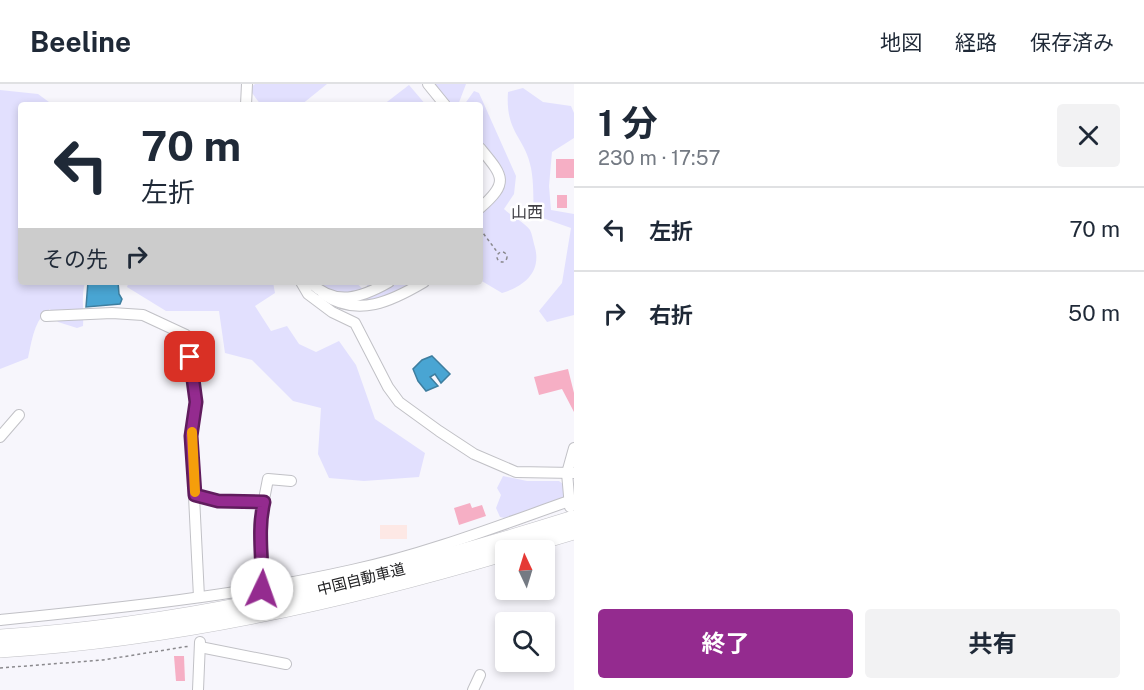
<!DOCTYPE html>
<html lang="ja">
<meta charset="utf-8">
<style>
body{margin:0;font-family:"Public Sans","Noto Sans JP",sans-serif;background:#f2f2f3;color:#1f2937;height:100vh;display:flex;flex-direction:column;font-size:22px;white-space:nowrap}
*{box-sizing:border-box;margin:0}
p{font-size:20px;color:#747a83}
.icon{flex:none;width:33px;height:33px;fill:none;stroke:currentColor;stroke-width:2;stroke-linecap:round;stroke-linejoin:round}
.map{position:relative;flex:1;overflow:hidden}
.details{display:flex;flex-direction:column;background:#fff;width:570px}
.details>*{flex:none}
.guide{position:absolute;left:18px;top:18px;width:465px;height:183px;border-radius:6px;box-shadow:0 3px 9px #0003;background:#fff;color:#1f2937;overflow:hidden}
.needle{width:39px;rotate:356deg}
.buttons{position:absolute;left:495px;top:456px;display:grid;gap:12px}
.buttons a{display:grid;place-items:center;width:60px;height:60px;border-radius:6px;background:#fff;box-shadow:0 3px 9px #0003;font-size:30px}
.pin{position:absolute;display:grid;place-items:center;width:51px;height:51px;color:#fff;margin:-26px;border-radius:12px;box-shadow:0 3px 9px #0006}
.me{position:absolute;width:66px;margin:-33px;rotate:3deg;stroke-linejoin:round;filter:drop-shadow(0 0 4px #0008)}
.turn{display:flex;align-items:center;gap:21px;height:126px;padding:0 24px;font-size:27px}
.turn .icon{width:78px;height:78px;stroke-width:2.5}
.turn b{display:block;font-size:42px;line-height:51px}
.then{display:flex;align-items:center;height:57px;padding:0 24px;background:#0003;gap:12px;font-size:22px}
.round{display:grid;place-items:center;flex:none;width:63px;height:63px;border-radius:6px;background:#f2f2f3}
.summary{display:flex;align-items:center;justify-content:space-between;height:102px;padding:0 24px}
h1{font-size:36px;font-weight:700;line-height:45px}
.action{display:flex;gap:12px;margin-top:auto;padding:12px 24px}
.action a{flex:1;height:69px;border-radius:6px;background:#942b8f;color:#fff;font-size:24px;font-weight:700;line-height:69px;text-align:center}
.action a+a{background:#f2f2f3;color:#1f2937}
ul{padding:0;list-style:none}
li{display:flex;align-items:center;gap:18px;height:84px;padding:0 24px;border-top:2px solid #e0e1e3}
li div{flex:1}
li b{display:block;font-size:22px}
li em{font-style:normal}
header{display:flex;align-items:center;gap:36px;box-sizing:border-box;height:84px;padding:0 30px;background:#fff;border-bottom:2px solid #e0e1e3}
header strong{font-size:28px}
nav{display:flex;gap:33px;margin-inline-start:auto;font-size:21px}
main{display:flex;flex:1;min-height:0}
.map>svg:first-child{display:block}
.industrial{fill:#fde8e5}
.green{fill:#e2e0fe}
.water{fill:#49a5d3;stroke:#3e7e9f;stroke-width:1.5}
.building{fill:#f6afc5}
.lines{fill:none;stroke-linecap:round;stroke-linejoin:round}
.minor-casing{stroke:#c1c1c6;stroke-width:12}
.highway-casing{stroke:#c1c1c6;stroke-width:16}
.path{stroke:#8a898d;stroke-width:1.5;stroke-dasharray:3 3;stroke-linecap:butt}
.minor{stroke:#fff;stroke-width:10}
.highway{stroke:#fff;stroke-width:15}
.route-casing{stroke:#601c5d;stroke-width:15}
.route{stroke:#942b8f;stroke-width:10}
.slow{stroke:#f59e0b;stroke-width:10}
.labels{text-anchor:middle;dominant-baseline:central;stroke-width:5;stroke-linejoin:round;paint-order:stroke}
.street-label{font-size:15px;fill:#232325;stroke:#fff}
.neighbourhood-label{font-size:16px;fill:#403f44;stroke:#fff}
</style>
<header>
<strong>Beeline</strong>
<nav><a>地図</a><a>経路</a><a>保存済み</a></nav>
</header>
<main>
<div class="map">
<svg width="574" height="606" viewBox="0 0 574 606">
<rect width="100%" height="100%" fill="#f7f6fc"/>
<rect class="industrial" x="380" y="441" width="27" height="14"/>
<g class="green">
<path d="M 255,0 L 327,0 L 301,21 L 261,21 L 249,5 Z"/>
<path d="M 433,0 L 466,0 L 458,21 L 450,21 Z"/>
<path d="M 409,1 L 426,21 L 383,21 Z"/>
<path d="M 523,4 L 543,18 L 571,22 L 574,29 L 574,54 L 552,68 L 549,102 L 551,126 L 574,130 L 574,231 L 547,238 L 539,227 L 562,199 L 571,144 L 534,131 C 533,116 534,99 531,84 C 525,53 505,49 508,8 Z"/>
<path d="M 0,6 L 38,10 L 53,21 L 21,21 L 21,198 L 85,198 C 81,214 84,226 83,242 L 77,244 L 58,238 L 50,225 C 34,235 32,257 28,274 L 0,285 Z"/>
<path d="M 474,7 L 479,9 L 516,92 L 514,110 L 504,125 C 511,132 524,138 530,146 C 532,150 533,156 534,160 C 543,187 525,202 502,209 L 480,196 L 480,127 L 505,96 L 504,88 L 480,60 L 480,21 L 464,21 Z"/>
<path d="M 129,198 L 273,198 L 275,209 L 255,222 L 271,247 L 287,242 L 299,260 L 316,268 L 339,257 L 356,281 L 375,335 L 425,369 L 419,393 L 364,397 L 329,394 L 318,370 L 321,324 L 293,317 L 252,276 L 225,269 L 219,227 L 166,227 L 127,203 Z"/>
<path d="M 313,198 L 355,198 L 363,205 L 368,203 L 365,198 L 374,198 C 357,213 331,214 313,198 Z"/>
<path d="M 395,198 L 420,198 L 411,204 L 360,220 L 352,215 L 372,211 Z"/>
<path d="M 503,392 L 527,397 L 559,397 L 563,400 L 565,412 L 563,415 L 505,434 L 500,433 L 496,424 L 501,411 L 497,404 Z"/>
</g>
<g class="water">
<path d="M 88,198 L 118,198 L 119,210 L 122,215 L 120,220 L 86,223 Z"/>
<path d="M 432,272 L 450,290 L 441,299 L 435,290 L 430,293 L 438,302 L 426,307 L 418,297 L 413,285 L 422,276 Z"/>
</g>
<g class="building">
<rect x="556" y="75" width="18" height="19"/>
<rect x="557" y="111" width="10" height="13"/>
<path d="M 568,285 L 574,309 L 574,328 L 562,305 L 539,311 L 534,293 Z"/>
<path d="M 470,419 L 472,424 L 482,421 L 486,432 L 459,441 L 454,424 Z"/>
<path d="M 174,572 L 184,572 L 185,597 L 176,597 Z"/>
</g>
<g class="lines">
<defs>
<g id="minor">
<path d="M 428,0 L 445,21"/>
<path d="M 246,21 L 247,0"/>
<path d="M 480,64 C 503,92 510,98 480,124"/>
<path d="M 301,198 L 308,210 L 332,228 L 355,239 L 388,303 L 399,318 L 439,347 L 474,370 L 516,388 L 574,389"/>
<path d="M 310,198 C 335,223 361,214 389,198"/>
<path d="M 323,210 C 358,234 392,217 424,198"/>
<path d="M 46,232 L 112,229 L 143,231 L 186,251 L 196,318 L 191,352 L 199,513"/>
<path d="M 0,353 L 19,331"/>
<path d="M 195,411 L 218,417 L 264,418"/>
<path d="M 570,423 L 567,389 L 574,364"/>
<path d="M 262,505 L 263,473 L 259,441 L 268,395 L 291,397"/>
<path d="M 0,536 C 118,524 237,512 352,486 C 426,470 498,442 569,417"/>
<path d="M 200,563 L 286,580"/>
<path d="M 198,606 L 200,558"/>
<path d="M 473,606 L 480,591"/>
</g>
<g id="highway">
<path d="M 513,466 L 574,448"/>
<path d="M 0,553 C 199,540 385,493 574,434"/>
<path d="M 0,566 C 172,555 340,518 506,469"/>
</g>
</defs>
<use href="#minor" class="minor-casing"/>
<use href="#highway" class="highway-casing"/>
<g class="path">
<path d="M 480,145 L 498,169"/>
<circle cx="502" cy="173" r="5"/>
<path d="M 0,584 L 103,576 L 190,562"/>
</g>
<use href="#minor" class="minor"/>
<use href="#highway" class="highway"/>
</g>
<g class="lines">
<defs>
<path id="route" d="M 190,273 L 196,318 L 191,352 L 195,411 L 218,417 L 264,418 C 257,447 263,476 262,505"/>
</defs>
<use href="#route" class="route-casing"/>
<use href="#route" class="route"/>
<path class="slow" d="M 192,348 L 195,408"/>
</g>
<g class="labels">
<g class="street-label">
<text transform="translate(361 495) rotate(-14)">中国自動車道</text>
</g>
<g class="neighbourhood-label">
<text x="527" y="128">山西</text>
</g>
</g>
</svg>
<div class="buttons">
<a><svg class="needle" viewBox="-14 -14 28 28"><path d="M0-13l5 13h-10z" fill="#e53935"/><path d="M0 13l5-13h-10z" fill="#747a83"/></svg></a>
<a><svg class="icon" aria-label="search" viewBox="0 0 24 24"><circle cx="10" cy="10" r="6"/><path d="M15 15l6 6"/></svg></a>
</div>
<div class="pin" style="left:190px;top:273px;background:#d93025"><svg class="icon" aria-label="arrive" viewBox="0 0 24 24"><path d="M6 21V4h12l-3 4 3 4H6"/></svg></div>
<svg class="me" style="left:262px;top:505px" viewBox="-20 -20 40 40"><circle r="19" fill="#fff"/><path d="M0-13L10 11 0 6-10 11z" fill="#942b8f"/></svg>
<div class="guide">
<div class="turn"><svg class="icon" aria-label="left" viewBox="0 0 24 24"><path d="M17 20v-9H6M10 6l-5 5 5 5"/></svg><div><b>70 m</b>左折</div></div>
<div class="then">その先<svg class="icon" aria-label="right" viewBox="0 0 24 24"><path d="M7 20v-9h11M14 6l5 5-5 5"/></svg></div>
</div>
</div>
<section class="details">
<div class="summary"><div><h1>1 分</h1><p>230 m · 17:57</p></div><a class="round"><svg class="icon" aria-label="close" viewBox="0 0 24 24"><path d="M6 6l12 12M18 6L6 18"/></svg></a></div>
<ul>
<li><svg class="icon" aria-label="left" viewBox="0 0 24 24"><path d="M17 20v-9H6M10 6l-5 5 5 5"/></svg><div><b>左折</b></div><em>70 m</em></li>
<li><svg class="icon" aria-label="right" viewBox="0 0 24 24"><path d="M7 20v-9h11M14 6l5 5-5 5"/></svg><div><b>右折</b></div><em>50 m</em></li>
</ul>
<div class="action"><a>終了</a><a>共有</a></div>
</section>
</main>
